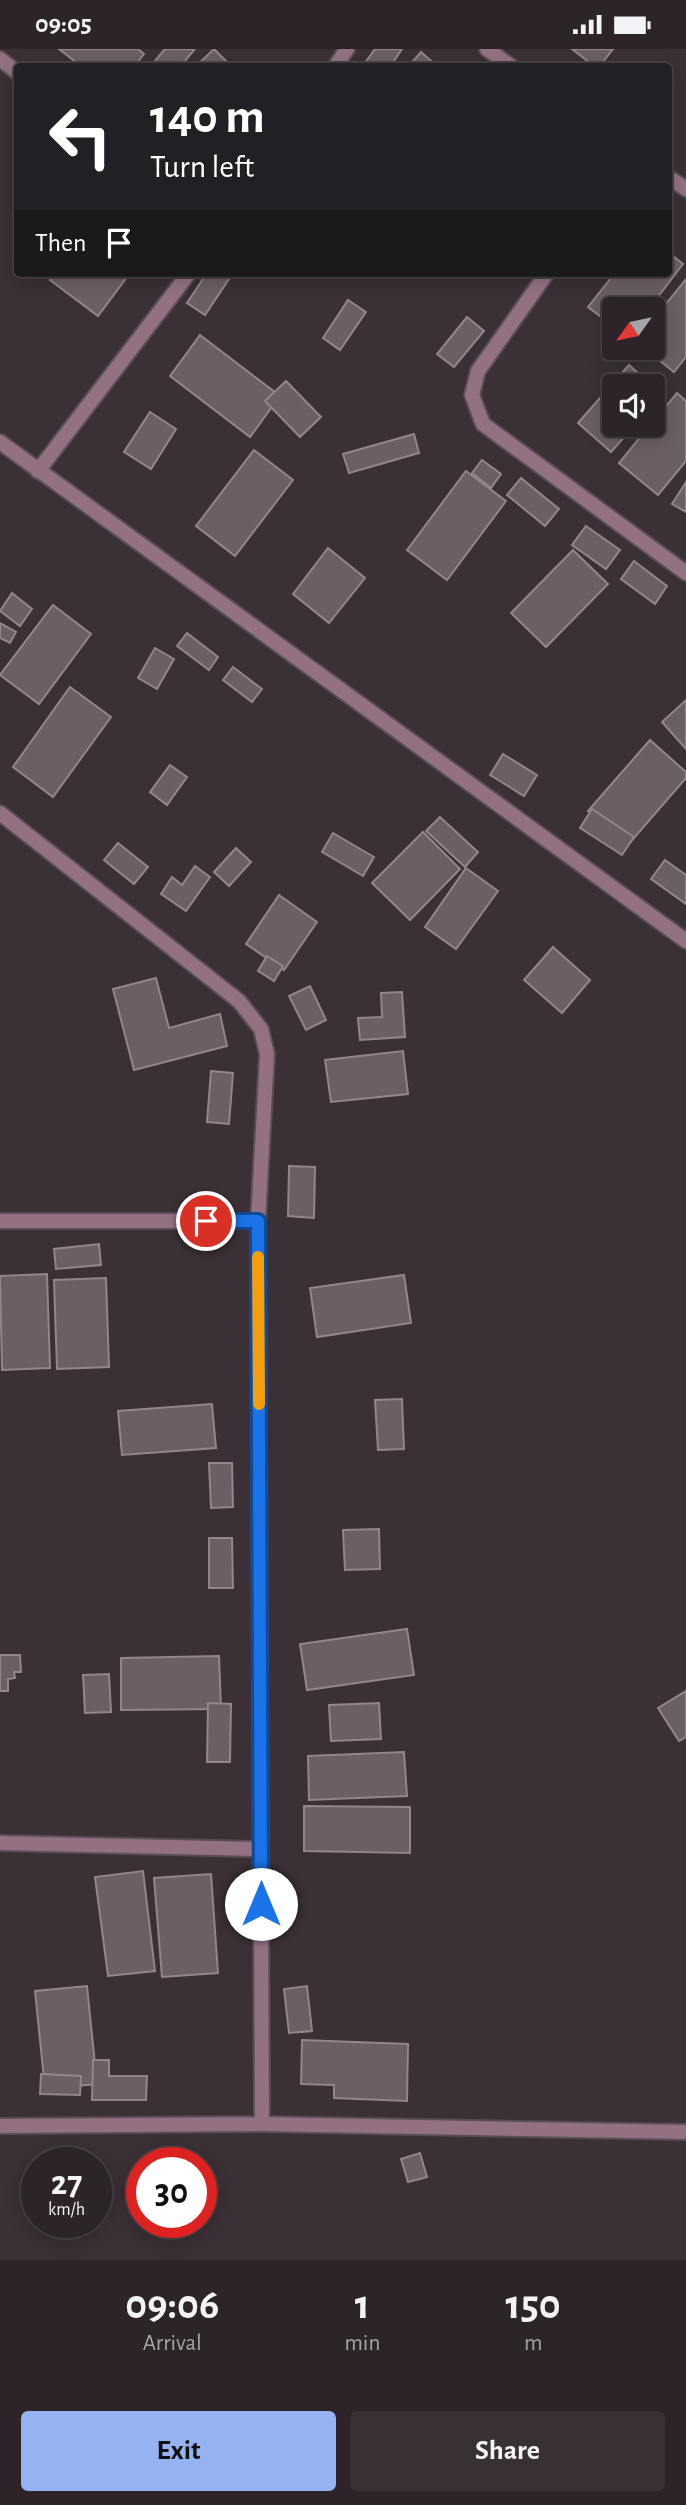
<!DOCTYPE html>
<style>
body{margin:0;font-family:"Alegreya Sans",sans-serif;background:#383034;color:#f1f3f6;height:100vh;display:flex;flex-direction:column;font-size:26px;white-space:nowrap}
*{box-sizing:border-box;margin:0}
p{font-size:23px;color:#a6a4a8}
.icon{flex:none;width:38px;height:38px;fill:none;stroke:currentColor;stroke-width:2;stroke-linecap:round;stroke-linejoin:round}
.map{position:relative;height:2211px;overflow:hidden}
.sheet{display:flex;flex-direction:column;background:#2c2428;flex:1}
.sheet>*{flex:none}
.banner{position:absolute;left:14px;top:14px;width:658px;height:214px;border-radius:7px;box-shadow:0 4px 18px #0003,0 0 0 2px #484145;background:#202124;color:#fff;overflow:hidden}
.needle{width:46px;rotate:237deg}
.tools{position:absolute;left:602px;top:248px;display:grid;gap:14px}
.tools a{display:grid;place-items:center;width:63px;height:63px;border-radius:7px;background:#2c2428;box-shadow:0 4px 18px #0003,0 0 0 2px #484145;font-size:35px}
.speed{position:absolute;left:21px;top:2098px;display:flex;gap:14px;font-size:35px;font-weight:700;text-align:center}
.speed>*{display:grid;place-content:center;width:91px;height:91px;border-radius:50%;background:#2c2428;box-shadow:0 4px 18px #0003,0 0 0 2px #484145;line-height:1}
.speed small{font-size:18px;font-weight:400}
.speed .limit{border:10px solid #d22;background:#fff;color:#111}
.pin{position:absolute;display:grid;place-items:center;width:60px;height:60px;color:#fff;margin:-30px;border:4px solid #fff;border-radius:50%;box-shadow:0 2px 7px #0007}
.me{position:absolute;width:77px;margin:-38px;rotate:0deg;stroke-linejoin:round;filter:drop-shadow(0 0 5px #0008)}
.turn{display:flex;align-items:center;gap:24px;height:147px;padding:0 21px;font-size:32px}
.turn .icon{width:91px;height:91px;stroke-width:2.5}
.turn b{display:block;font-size:49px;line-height:60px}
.then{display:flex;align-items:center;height:66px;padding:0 21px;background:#0003;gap:14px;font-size:26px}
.eta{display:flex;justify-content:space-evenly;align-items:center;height:119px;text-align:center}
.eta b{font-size:42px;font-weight:600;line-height:49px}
.cta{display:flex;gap:14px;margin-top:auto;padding:14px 21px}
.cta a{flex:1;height:80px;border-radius:7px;background:#95b2f1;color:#111;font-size:28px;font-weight:600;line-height:80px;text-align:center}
.cta a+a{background:#383034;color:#f1f3f6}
.status{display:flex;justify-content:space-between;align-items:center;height:49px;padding:0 35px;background:#2c2428;direction:ltr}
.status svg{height:19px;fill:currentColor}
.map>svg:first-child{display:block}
.building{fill:#6b5f65;stroke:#92858c;stroke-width:2}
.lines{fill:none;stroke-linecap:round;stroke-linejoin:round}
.minor-casing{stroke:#584e53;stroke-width:18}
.minor{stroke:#937183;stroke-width:14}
.route-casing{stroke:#114b97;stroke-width:18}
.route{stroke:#1a73e8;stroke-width:12}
.slow{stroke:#f59e0b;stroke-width:12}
</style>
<div class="status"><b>09:05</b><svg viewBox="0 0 49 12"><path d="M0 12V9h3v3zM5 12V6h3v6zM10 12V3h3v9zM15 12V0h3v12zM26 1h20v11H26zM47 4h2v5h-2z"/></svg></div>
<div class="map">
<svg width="686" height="2211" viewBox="0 0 686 2211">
<rect width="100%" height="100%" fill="#3a3035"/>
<g class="building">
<path d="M 59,0 L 138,0 L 144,5 L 134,18 L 82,18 Z"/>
<path d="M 165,0 L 195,0 L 180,18 L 159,18 L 154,13 Z"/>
<path d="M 214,0 L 232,18 L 195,18 Z"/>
<path d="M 375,0 L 402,0 L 390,18 L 362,18 Z"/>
<path d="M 572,0 L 613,0 L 599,18 L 595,18 Z"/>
<path d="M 421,3 L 438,18 L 408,18 Z"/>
<path d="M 668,203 L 683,215 L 648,261 L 614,261 L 614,278 L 588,258 L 615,224 L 668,224 Z"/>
<path d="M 55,224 L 130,224 L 98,267 L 50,231 Z"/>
<path d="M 207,224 L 233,224 L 205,266 L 187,254 Z"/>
<path d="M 686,230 L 686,308 L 674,323 L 644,299 L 653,299 L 653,271 Z"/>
<path d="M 348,251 L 366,263 L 340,301 L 323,289 Z"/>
<path d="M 467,268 L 484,282 L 454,318 L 437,305 Z"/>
<path d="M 200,286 L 280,347 L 250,388 L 170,327 Z"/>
<path d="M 629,316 L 662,345 L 653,356 L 653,338 L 614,338 L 614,376 L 635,376 L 611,403 L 578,374 Z"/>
<path d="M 286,332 L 321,368 L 300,388 L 265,352 Z"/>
<path d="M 677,344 L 686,352 L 686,412 L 658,446 L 619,414 L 650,376 L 653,376 L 653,373 Z"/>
<path d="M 150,363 L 176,380 L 151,420 L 124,403 Z"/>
<path d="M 414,385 L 419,404 L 349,424 L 343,405 Z"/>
<path d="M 254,401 L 293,431 L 235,507 L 196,477 Z"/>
<path d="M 482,411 L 501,425 L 491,439 L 472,424 Z"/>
<path d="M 466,422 L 506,452 L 447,531 L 407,501 Z"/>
<path d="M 521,429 L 559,460 L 545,477 L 507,446 Z"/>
<path d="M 686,433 L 686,463 L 672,455 Z"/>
<path d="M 586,477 L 620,501 L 606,520 L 572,496 Z"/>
<path d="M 328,499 L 365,529 L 329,574 L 293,545 Z"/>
<path d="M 573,501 L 608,535 L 546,598 L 511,564 Z"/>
<path d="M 634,512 L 667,537 L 655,555 L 621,530 Z"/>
<path d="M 12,544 L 32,560 L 20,577 L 0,562 Z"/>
<path d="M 53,556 L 91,585 L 39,655 L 0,626 Z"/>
<path d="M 0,574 L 16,583 L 10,594 L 0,589 Z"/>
<path d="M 187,584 L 218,608 L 209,621 L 177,597 Z"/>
<path d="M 155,599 L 174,610 L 157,640 L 138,629 Z"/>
<path d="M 233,618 L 262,640 L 252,653 L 223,631 Z"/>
<path d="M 70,638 L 111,668 L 53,748 L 13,718 Z"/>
<path d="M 686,651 L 686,700 L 662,673 Z"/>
<path d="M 650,691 L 686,723 L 686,729 L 627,797 L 588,762 Z"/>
<path d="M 503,705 L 537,726 L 524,747 L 490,726 Z"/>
<path d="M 170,716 L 187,728 L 167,756 L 150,743 Z"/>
<path d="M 592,760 L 634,788 L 622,806 L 580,779 Z"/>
<path d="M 440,768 L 478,803 L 465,818 L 426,782 Z"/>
<path d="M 423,783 L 460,820 L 410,871 L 372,834 Z"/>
<path d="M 333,784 L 374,808 L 363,827 L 322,803 Z"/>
<path d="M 118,794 L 148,818 L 134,835 L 104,811 Z"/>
<path d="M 236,799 L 251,813 L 229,837 L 214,823 Z"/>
<path d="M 665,811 L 686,826 L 686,855 L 651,830 Z"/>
<path d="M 195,817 L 210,828 L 186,862 L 161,845 L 172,828 L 182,836 Z"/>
<path d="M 466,819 L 498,842 L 456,900 L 425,878 Z"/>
<path d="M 279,846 L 317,873 L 284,921 L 246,895 Z"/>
<path d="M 553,898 L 590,931 L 562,964 L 524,931 Z"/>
<path d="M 267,907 L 283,917 L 274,932 L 258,922 Z"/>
<path d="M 156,929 L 169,979 L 220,965 L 227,997 L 134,1021 L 113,940 Z"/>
<path d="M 310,937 L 326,971 L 306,981 L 289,947 Z"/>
<path d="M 402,943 L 405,988 L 360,991 L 358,969 L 382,968 L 381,944 Z"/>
<path d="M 403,1002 L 408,1045 L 331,1053 L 325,1011 Z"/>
<path d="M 211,1022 L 233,1024 L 229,1075 L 207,1073 Z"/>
<path d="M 289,1117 L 315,1118 L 314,1169 L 288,1167 Z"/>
<path d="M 99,1195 L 101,1216 L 56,1220 L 54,1200 Z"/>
<path d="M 47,1225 L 50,1319 L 2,1321 L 0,1227 Z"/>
<path d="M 404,1226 L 411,1274 L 317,1288 L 310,1239 Z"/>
<path d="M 106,1229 L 109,1318 L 57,1320 L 54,1231 Z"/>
<path d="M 402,1350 L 404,1400 L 378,1401 L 375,1351 Z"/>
<path d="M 212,1355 L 216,1399 L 122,1406 L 118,1362 Z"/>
<path d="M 209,1414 L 232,1414 L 233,1458 L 211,1459 Z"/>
<path d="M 379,1480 L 380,1520 L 345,1521 L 343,1481 Z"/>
<path d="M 209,1489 L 232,1489 L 233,1539 L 209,1539 Z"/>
<path d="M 407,1580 L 414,1626 L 307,1641 L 300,1595 Z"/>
<path d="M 0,1606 L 20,1606 L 21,1623 L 14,1623 L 15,1629 L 8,1630 L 8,1642 L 0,1642 Z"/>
<path d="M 219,1607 L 221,1660 L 121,1661 L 121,1609 Z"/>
<path d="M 109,1625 L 111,1663 L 85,1664 L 83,1626 Z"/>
<path d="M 686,1642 L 686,1688 L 679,1692 L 658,1659 Z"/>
<path d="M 208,1654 L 231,1655 L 230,1713 L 207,1713 Z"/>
<path d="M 379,1654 L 381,1690 L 331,1692 L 329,1656 Z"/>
<path d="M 404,1703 L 407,1747 L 309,1751 L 308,1707 Z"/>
<path d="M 304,1757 L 410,1758 L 410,1804 L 304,1802 Z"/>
<path d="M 143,1822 L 155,1922 L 108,1927 L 95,1828 Z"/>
<path d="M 211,1825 L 218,1924 L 162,1928 L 154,1829 Z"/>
<path d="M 87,1937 L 97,2035 L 45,2040 L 35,1942 Z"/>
<path d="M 307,1937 L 312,1982 L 289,1984 L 284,1940 Z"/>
<path d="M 302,1991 L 408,1995 L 407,2052 L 334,2049 L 334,2036 L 301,2035 Z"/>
<path d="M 93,2011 L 109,2011 L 109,2027 L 147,2027 L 146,2051 L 92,2051 Z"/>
<path d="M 41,2025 L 81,2027 L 80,2046 L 40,2045 Z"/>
<path d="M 420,2104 L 427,2128 L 408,2133 L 401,2110 Z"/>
</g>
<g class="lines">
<defs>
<g id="minor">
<path d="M 487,0 L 512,18"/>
<path d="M 0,10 L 18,24"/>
<path d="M 335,18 L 347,0"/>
<path d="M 668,128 L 686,140"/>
<path d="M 547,224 L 478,322 L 472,346 L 483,375 L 686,524"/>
<path d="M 0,393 L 686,892"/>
<path d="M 38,422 L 189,224"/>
<path d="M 0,764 L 239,952 L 261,980 L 267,1005 L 258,1172 L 262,2075 L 0,2077"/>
<path d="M 0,1172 L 258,1172"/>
<path d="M 0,1794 L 261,1800"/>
<path d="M 262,2075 L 686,2083"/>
</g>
</defs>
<use href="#minor" class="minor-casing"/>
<use href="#minor" class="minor"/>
</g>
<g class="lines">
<defs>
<path id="route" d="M 206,1172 L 258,1172 L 261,1855"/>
</defs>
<use href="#route" class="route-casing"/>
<use href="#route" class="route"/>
<path class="slow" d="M 258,1208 L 259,1355"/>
</g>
</svg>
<div class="tools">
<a><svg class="needle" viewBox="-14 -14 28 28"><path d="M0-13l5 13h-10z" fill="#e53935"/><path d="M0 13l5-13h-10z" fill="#a6a4a8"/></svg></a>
<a><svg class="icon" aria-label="sound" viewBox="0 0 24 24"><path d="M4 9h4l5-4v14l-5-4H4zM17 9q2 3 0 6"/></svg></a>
</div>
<div class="speed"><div>27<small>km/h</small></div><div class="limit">30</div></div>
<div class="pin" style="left:206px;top:1172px;background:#d93025"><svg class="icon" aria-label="arrive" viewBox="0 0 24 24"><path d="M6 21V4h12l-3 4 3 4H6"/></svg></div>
<svg class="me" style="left:261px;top:1855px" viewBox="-20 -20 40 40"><circle r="19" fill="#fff"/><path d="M0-13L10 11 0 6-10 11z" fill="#1a73e8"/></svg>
<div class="banner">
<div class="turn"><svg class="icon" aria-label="left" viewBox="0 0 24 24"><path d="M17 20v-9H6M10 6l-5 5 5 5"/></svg><div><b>140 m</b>Turn left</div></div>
<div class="then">Then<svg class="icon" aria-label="arrive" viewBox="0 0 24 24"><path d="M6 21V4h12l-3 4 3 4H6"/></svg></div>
</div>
</div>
<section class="sheet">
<div class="eta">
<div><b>09:06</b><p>Arrival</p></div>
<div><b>1</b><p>min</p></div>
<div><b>150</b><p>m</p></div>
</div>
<div class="cta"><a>Exit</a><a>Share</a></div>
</section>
